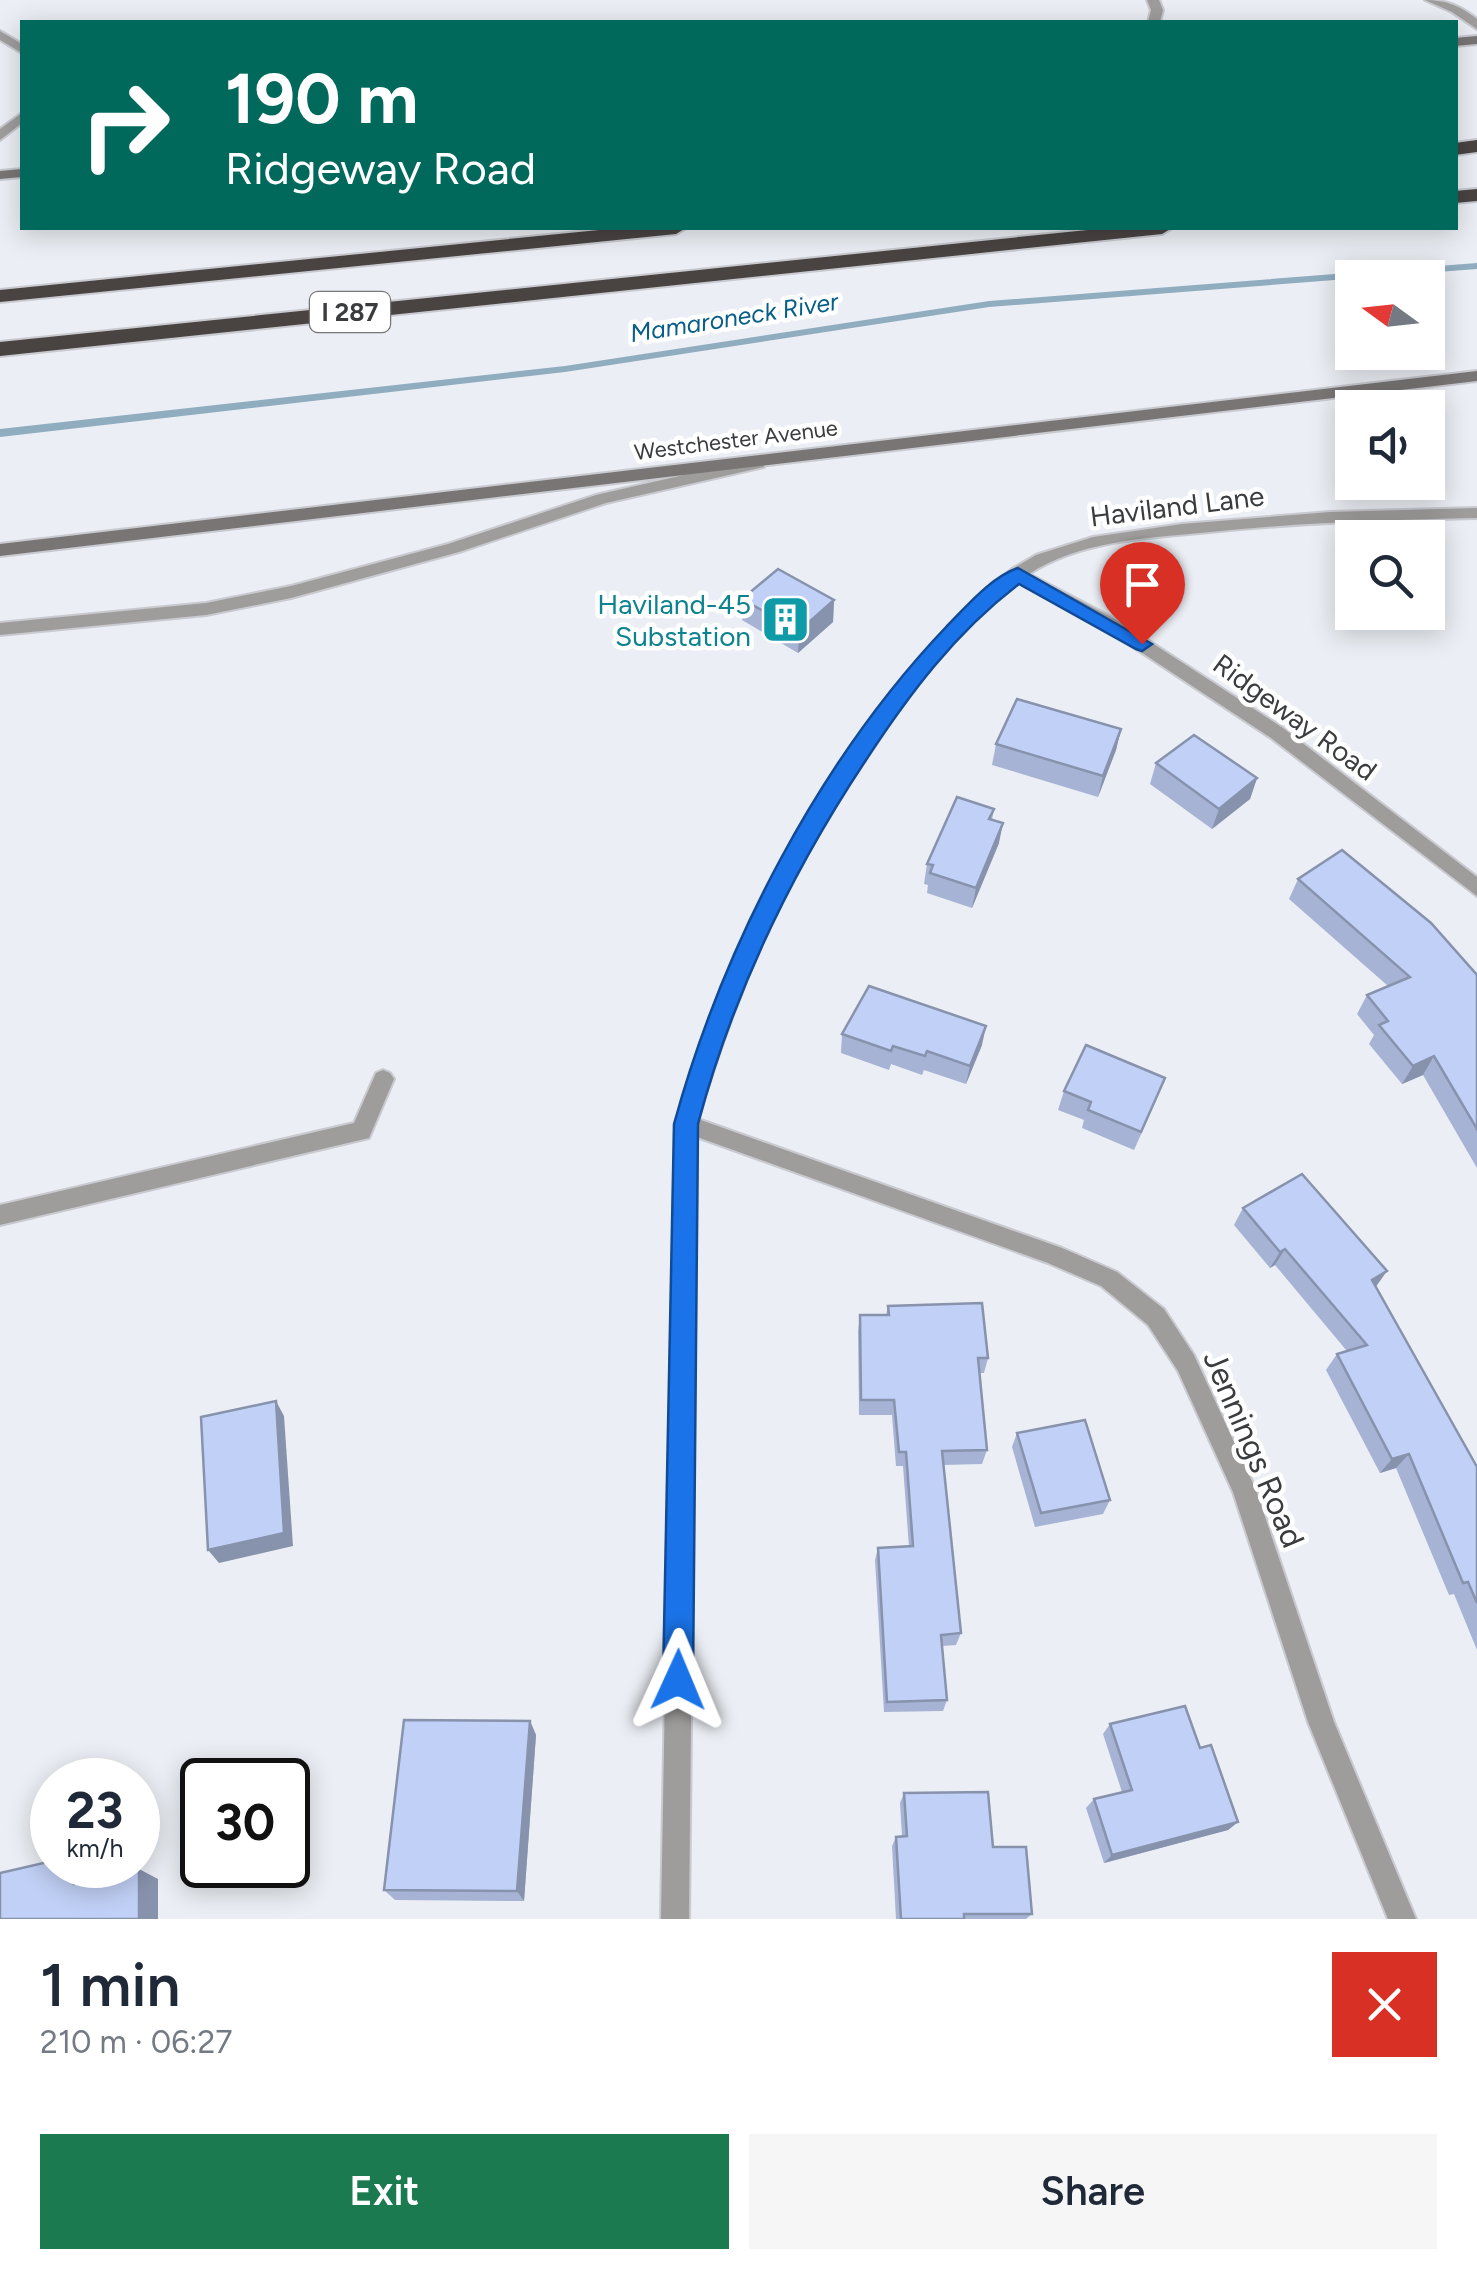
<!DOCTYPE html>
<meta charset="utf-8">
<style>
body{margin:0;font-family:Figtree,sans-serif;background:#f6f6f7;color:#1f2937;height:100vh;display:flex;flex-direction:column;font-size:38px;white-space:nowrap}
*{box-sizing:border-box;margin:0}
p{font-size:32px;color:#747a83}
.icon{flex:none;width:55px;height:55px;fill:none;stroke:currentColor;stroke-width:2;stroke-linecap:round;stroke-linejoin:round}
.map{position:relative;height:1919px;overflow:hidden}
.details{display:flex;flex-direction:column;background:#fff;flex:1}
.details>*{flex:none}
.guide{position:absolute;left:20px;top:20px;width:1438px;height:210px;border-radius:0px;box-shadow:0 5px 25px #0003;background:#00695c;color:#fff;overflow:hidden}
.needle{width:65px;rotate:285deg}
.controls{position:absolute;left:1335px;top:260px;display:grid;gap:20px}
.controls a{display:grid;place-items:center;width:110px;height:110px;border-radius:0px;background:#fff;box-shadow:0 5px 25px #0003;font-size:50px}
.speed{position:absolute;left:30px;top:1758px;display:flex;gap:20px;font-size:50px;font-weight:700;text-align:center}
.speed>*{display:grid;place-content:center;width:130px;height:130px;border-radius:50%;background:#fff;box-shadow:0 5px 25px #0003;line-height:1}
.speed small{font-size:25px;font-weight:400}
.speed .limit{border:5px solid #111;border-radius:15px;background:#fff;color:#111}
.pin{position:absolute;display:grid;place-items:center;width:85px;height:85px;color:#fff;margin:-102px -42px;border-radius:50% 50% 50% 0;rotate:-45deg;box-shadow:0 0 10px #0007}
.pin .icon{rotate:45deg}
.me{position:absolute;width:110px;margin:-55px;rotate:1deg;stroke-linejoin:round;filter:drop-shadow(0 0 8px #0008)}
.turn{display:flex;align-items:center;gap:35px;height:210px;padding:0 40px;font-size:45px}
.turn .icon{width:130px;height:130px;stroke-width:2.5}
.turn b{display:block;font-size:70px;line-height:85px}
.round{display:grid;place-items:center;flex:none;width:105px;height:105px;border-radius:0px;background:#f6f6f7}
.summary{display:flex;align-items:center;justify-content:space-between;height:170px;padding:0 40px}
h1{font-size:60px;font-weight:600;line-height:75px}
.cta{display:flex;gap:20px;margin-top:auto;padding:20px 40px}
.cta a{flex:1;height:115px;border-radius:0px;background:#1c7a50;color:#fff;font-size:40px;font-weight:600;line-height:115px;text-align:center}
.cta a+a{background:#f6f6f7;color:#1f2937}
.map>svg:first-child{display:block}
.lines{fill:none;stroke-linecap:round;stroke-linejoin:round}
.stream{fill:#90adc0;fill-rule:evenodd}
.service-casing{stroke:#c8cad0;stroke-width:4}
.minor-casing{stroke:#c8cad0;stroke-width:4}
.tertiary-casing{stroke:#c8cad0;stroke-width:4}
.secondary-casing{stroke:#c8cad0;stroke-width:4}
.motorway-casing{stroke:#c8cad0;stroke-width:4}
.service{fill:#9f9c9c;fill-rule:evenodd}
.minor{fill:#9f9c9c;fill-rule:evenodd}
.tertiary{fill:#9f9c9c;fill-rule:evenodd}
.secondary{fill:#7a7575;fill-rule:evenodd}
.motorway{fill:#494342;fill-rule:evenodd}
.wall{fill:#a6b3d4}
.shaded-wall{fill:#8792ac}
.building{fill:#c1d0f6;stroke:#8792ac;stroke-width:2.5}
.route{fill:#1a73e8;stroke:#114b97;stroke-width:2.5}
.labels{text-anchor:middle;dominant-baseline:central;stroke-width:9;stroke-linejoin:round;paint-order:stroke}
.far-street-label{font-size:22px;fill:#3b3c3e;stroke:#fff}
.shield{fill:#fff;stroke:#767678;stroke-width:2.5}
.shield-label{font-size:25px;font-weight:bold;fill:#3b3c3e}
.far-water-label{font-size:25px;font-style:italic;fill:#075e86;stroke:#fff}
.street-label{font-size:28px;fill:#3b3c3e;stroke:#fff}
.culture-label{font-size:28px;fill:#0d838f;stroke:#fff;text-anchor:end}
.near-street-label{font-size:32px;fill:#3b3c3e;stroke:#fff}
</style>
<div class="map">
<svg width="1477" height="1919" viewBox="0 0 1477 1919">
<rect width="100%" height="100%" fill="#ebeef4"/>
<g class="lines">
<path class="stream" d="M 1477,263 L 1477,269 L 989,307 L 565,372 L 0,437 L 0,429 L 565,366 L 989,301 Z"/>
<defs>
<g id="service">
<path d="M 758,458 L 764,459 L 764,467 L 606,503 L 459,552 L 291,598 L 206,615 L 0,635 L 0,623 L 206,603 L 291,586 L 448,544 L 596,495 Z"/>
<path d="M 383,1070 L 390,1073 L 394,1079 L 369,1138 L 0,1225 L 0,1205 L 354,1123 L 376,1073 Z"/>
</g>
<g id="minor">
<path d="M 0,31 L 22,44 L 22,53 L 0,40 Z"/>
<path d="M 22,113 L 22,123 L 0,140 L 0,129 Z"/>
<path d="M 1477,508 L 1477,518 C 1384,520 1292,523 1200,533 C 1143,538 1078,542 1029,574 L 1115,619 L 1283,728 L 1477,877 L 1477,896 L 1271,738 L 1103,627 L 1017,582 C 987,605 961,634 936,663 C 821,794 748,953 698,1119 L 1062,1248 L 1117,1272 L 1164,1309 L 1194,1355 L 1256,1490 L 1334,1722 L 1416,1919 L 1388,1919 L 1308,1722 L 1233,1492 L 1178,1371 L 1148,1325 L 1101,1286 L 1048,1263 L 697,1137 L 689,1919 L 661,1919 L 675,1124 L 720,991 L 784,856 L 860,734 L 903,678 L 979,596 L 1012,569 L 1036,555 L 1093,537 L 1182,524 L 1330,512 Z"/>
</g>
<g id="tertiary">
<path d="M 1147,0 L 1159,0 L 1163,10 L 1160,22 L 1148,22 L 1151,10 Z"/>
<path d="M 1425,0 C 1447,0 1460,6 1477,19 L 1477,29 L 1452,12 Z"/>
</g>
<g id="secondary">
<path d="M 1477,36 L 1477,44 L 1455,46 L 1455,38 Z"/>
<path d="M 22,169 L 22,177 L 0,179 L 0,171 Z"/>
<path d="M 1477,371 L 1477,381 L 0,556 L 0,544 Z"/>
</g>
<g id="motorway">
<path d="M 1477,140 L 1477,152 L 1455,155 L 1455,143 Z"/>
<path d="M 1477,189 L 1477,201 L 1455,203 L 1455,191 Z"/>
<path d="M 619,228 L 686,228 L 676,234 L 0,302 L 0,290 Z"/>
<path d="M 1107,228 L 1172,228 L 1162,234 L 0,356 L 0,342 Z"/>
</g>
</defs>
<use href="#service" class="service-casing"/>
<use href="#minor" class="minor-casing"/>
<use href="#tertiary" class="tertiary-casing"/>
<use href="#secondary" class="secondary-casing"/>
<use href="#motorway" class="motorway-casing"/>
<use href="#service" class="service"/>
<use href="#minor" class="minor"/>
<use href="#tertiary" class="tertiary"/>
<use href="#secondary" class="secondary"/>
<use href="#motorway" class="motorway"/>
</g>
<g class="wall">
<path d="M 742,599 L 834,600 L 833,622 L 798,653 L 742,620 Z"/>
<path d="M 1121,729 L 1116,750 L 1098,797 L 992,765 L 996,744 Z"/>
<path d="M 1156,763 L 1257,778 L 1250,799 L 1212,829 L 1150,784 Z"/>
<path d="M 994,809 L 992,820 L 999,843 L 972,908 L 927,893 L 928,885 L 924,884 L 927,864 Z"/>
<path d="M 1298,879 L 1477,975 L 1477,1168 L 1423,1075 L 1402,1084 L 1369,1044 L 1374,1035 L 1357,1014 L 1367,995 L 1388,986 L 1289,899 Z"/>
<path d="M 842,1034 L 982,1045 L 966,1084 L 924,1070 L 922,1075 L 891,1064 L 889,1070 L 841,1053 Z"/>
<path d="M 1064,1091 L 1158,1096 L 1134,1150 L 1082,1128 L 1084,1120 L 1058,1110 Z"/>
<path d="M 1243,1208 L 1376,1287 L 1477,1467 L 1477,1650 L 1454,1594 L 1449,1595 L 1396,1468 L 1380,1473 L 1326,1370 L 1337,1354 L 1347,1351 L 1275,1265 L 1270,1268 L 1234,1225 Z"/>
<path d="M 888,1306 L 988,1358 L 984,1373 L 980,1373 L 987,1450 L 982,1464 L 943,1465 L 961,1633 L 956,1645 L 942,1646 L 947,1700 L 943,1711 L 884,1712 L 875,1560 L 878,1548 L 909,1547 L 903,1466 L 896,1466 L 892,1415 L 859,1415 L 858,1331 L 860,1315 L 886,1315 Z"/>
<path d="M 1017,1433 L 1110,1500 L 1103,1514 L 1035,1527 L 1012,1447 Z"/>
<path d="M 530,1721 L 536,1735 L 524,1901 L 395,1900 L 384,1890 Z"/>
<path d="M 1110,1724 L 1200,1748 L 1238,1822 L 1228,1830 L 1104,1863 L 1086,1808 L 1094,1799 L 1122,1792 L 1103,1734 Z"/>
<path d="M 904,1793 L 993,1847 L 1032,1914 L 1026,1919 L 896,1919 L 892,1846 L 896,1837 L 902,1836 L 900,1803 Z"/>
</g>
<g class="shaded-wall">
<path d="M 834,600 L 833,622 L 798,653 L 799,631 Z"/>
<path d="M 1121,729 L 1116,750 L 1098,797 L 1103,776 Z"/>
<path d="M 1257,778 L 1250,799 L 1212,829 L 1219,809 Z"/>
<path d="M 1003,823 L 999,843 L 972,908 L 976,888 Z"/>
<path d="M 986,1026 L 982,1045 L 966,1084 L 970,1066 Z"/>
<path d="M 1434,1056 L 1423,1075 L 1402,1084 L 1413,1066 Z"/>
<path d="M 1285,1249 L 1275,1265 L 1270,1268 L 1280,1252 Z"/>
<path d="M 1387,1271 L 1375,1288 L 1372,1280 Z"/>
<path d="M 276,1401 L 284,1416 L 293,1546 L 219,1563 L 208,1550 Z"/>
<path d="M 1409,1454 L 1396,1468 L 1380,1473 L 1392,1459 Z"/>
<path d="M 530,1721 L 536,1735 L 524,1901 L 517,1891 Z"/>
<path d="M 1238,1822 L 1228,1830 L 1104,1863 L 1112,1855 Z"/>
<path d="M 75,1865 L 96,1866 L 95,1894 L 74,1884 Z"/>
<path d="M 139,1869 L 158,1879 L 158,1919 L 139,1919 Z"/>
</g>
<g class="building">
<path d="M 778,569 L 834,600 L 799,631 L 742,599 Z"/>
<path d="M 1017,699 L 1121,729 L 1103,776 L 996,744 Z"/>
<path d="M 1194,735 L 1257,778 L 1219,809 L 1156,763 Z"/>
<path d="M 957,797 L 994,809 L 989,819 L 1003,823 L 976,888 L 930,873 L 933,865 L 927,864 Z"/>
<path d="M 1342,850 L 1431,923 L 1477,975 L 1477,1129 L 1434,1056 L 1413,1066 L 1379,1025 L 1388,1021 L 1367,995 L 1410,977 L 1298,879 Z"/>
<path d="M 869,986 L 986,1026 L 970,1066 L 927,1051 L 925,1056 L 893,1046 L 891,1051 L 842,1034 Z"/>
<path d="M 1086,1045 L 1165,1078 L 1141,1132 L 1088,1110 L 1091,1102 L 1064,1091 Z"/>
<path d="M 1302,1174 L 1387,1271 L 1372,1280 L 1477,1467 L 1477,1603 L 1468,1582 L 1463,1583 L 1409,1454 L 1392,1459 L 1337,1354 L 1367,1345 L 1285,1249 L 1280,1252 L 1243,1208 Z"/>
<path d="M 982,1303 L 988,1358 L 978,1358 L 987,1450 L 942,1451 L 961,1633 L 941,1635 L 947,1700 L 887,1702 L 878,1548 L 913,1546 L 906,1452 L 899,1452 L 894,1400 L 861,1400 L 860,1315 L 889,1315 L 888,1306 Z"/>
<path d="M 276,1401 L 284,1533 L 208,1550 L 201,1417 Z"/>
<path d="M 1085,1420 L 1110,1500 L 1041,1513 L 1017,1433 Z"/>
<path d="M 1185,1706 L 1200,1748 L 1211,1745 L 1238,1822 L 1112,1855 L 1094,1799 L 1132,1790 L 1110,1724 Z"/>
<path d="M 404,1720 L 530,1721 L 517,1891 L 384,1890 Z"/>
<path d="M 988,1792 L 993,1847 L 1026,1847 L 1032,1914 L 964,1914 L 964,1919 L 901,1919 L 896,1837 L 907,1836 L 904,1793 Z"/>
<path d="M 52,1861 L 52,1865 L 75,1865 L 74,1884 L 139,1869 L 139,1919 L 0,1919 L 0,1873 Z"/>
</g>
<path class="route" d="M 1018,568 L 1152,644 L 1142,651 L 1136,649 L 1019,584 C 955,633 910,693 866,760 C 791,873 733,993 698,1124 L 693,1680 L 689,1691 L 678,1695 L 668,1691 L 663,1680 L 674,1124 C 723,946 819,760 947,626 C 967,606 991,577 1018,568 Z"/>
<defs>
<symbol id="building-square" viewBox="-11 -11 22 22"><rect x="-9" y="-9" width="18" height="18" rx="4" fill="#0f9aa8" stroke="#fff"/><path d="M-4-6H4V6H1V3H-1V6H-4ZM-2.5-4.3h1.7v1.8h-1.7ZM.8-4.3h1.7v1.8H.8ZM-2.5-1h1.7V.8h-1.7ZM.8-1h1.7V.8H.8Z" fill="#fff"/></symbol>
</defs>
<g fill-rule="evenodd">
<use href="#building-square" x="758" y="592" width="55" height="55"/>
</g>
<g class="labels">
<g class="far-street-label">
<text transform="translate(736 440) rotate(-7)">Westchester Avenue</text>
</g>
<rect class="shield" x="310" y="292" width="80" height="40" rx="8"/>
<g class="shield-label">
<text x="350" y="312">I 287</text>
</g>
<g class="far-water-label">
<text transform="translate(734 317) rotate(-9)">Mamaroneck River</text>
</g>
<g class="street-label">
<text transform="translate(1177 506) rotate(-7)">Haviland Lane</text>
<text transform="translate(1295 717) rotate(36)">Ridgeway Road</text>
</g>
<g class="culture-label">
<text x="751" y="604">Haviland-45<tspan x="751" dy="32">Substation</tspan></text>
</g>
<g class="near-street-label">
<text transform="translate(1254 1449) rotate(67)">Jennings Road</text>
</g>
</g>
</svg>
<div class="controls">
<a><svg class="needle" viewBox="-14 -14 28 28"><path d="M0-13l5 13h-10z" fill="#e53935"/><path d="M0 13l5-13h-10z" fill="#747a83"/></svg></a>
<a><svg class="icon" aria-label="sound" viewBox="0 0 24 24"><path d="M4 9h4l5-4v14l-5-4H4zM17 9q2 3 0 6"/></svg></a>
<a><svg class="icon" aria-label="search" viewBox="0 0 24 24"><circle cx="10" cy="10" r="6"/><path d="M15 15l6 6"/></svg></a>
</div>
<div class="speed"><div>23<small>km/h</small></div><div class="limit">30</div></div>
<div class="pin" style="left:1142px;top:644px;background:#d93025"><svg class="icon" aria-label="arrive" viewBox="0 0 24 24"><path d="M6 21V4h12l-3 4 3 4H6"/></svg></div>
<svg class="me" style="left:678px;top:1680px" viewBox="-20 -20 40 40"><path d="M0-17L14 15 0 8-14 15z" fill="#1a73e8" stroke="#fff" stroke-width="4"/></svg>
<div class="guide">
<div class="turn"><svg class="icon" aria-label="right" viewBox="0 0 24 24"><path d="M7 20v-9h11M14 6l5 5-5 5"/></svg><div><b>190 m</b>Ridgeway Road</div></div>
</div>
</div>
<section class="details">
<div class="summary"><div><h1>1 min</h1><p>210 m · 06:27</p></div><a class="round" style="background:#d93025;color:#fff"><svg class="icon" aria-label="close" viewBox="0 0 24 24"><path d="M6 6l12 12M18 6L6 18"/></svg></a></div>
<div class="cta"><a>Exit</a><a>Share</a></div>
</section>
